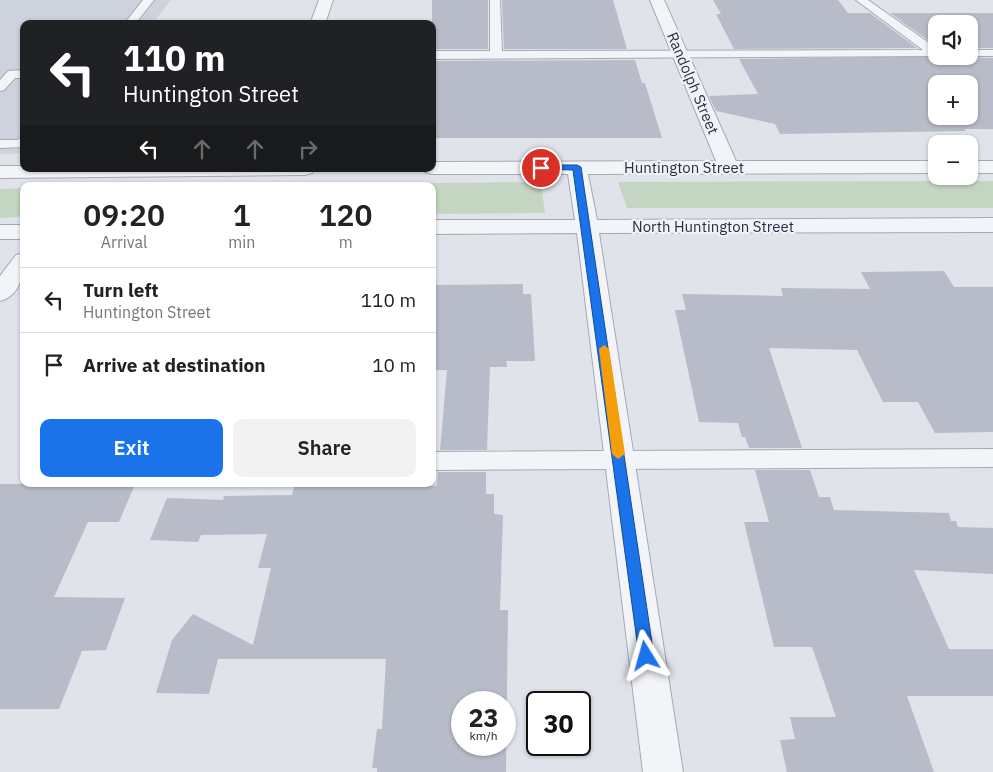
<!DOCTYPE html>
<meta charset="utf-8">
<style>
body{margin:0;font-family:"IBM Plex Sans",sans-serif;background:#f2f2f2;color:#222;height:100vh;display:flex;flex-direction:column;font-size:19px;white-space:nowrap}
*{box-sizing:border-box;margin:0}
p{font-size:16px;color:#767676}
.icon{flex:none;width:28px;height:28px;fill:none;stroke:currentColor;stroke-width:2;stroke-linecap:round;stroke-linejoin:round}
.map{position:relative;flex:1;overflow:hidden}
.details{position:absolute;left:20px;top:182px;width:416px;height:305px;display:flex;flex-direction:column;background:#fff;border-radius:10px;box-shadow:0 1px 4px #0004}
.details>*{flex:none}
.top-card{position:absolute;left:20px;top:20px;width:416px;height:152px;border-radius:10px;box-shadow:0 1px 4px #0004;background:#202124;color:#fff;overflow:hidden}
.fabs{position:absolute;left:928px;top:15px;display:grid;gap:10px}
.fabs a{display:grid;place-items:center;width:50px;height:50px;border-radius:10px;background:#fff;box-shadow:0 1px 4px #0004;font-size:25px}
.speed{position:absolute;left:451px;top:691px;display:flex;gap:10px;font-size:25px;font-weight:700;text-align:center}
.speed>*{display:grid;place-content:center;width:65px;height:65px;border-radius:50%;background:#fff;box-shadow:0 1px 4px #0004;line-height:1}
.speed small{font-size:12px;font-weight:400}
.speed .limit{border:2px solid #111;border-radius:8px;background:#fff;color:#111}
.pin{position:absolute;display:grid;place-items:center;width:42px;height:42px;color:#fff;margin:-21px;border:2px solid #fff;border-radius:50%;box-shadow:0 1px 5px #0007}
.me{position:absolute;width:55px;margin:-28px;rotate:352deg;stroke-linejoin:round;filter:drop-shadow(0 0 4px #0008)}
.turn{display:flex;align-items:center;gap:18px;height:105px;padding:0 20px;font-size:22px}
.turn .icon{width:65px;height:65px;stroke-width:2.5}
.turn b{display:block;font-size:35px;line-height:42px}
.lanes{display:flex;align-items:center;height:48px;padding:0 20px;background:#0003;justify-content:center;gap:25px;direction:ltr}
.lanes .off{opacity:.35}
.eta{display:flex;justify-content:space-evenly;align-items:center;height:85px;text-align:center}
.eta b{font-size:30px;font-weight:600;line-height:35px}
.action{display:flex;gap:10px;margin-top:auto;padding:10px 20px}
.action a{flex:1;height:58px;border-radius:10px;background:#1a73e8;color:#fff;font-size:20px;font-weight:600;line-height:58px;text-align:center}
.action a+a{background:#f2f2f2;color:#222}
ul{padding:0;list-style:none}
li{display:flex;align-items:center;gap:15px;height:65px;padding:0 20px;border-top:1px solid #e0e0e0}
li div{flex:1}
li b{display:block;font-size:19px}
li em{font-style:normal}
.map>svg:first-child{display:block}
.built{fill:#ced2dc}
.green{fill:#c4d5c1}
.building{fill:#b7bcc8;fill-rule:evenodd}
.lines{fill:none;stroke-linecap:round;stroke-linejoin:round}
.lane-casing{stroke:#a5a9b5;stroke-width:2}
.street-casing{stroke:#a5a9b5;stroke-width:2}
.lane{fill:#f3f4f8;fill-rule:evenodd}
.street{fill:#f3f4f8;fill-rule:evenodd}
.route{fill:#1a73e8;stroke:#114b97}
.slow{fill:#f59e0b}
.labels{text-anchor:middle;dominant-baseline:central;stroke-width:4.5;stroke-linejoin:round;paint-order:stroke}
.far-street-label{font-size:15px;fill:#272f43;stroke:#f0f2f7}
</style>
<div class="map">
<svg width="993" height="772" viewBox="0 0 993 772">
<rect width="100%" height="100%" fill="#e0e3ea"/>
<path class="built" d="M 0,0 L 171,0 L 152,24 L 24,24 L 24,153 L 0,154 Z"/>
<g class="green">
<path d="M 993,181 L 993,208 L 627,208 L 618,182 Z"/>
<path d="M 541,182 L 545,213 L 433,214 L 432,186 L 117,186 Z"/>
<path d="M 24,188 L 24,217 L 0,218 L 0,189 Z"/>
</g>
<g class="building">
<rect x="432" y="0" width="56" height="49"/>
<path d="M 502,0 L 613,0 L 627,49 L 504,49 Z"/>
<path d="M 713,0 L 838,0 L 848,13 L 870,13 L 917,48 L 734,49 L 716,14 L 721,14 Z"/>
<path d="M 890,13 L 993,13 L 993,48 L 969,48 L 969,24 L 936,24 L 936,46 Z"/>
<path d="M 939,56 L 993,58 L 993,129 L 964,129 L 966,131 L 780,134 L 775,124 L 716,111 L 709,96 L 758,94 L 739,59 ZM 936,84 L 969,84 L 969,116 L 936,116 Z"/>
<path d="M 635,60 L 642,83 L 645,83 L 662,138 L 432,138 L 432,61 Z"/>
<path d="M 944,271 L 954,287 L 993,287 L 993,432 L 935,433 L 918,402 L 883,402 L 857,350 L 769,348 L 802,448 L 749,448 L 745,437 L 742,437 L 738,423 L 699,422 L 675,310 L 686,310 L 682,294 L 783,296 L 781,288 L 870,289 L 861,272 Z"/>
<path d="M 523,284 L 523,294 L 531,294 L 535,361 L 506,361 L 507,367 L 490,367 L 487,450 L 440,450 L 447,370 L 432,370 L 432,285 Z"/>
<path d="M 755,470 L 810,470 L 819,497 L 830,497 L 834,510 L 949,513 L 951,521 L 956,521 L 958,527 L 993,528 L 993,574 L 914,570 L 949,649 L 993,649 L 993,696 L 907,696 L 934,772 L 787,772 L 780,740 L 795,739 L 790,717 L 836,717 L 812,647 L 774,647 L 744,522 L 769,522 Z"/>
<path d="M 438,472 L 486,472 L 486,494 L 494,494 L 494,514 L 503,515 L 500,610 L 508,610 L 506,772 L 377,772 L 377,768 L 372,768 L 377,729 L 382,729 L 386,659 L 218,659 L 209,694 L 156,693 L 172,640 L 193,614 L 253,645 L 271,568 L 258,568 L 267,534 L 201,535 L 198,542 L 150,540 L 167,498 L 223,500 L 224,496 L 292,495 L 295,484 L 437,486 ZM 462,702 L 505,702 L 505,745 L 462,745 Z"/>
<path d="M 0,484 L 135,484 L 119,522 L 88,522 L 54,597 L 125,598 L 106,650 L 82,651 L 59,709 L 0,709 Z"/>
</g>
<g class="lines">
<defs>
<g id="lane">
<path d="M 143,0 L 154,0 L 135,24 L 124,24 Z"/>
<path d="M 490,0 L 500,0 L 502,51 L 923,50 L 856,0 L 868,0 L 936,48 L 937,56 L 432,59 L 432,51 L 490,51 Z"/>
<path d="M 969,50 L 993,50 L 993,56 L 968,56 Z"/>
<path d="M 24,70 L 24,78 L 15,78 L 4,90 L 0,91 L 0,80 L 8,71 Z"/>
<path d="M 24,136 L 24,147 L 0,148 L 0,140 L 17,140 Z"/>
<path d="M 993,449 L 993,467 L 432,470 L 432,452 Z"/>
</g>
<g id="street">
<path d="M 319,0 L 333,0 L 325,24 L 310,24 Z"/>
<path d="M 650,0 L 664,0 L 736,161 L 936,161 L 936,173 L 588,174 L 597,220 L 993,218 L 993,232 L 599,233 L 683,772 L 643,772 L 577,233 L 432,234 L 432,220 L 575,220 L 568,174 L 432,174 L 425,172 L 423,169 L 432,169 L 432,162 L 716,161 Z"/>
<rect x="969" y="161" width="24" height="12"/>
<path d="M 0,166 L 24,166 L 24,169 L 315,169 L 312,173 L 305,175 L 0,178 Z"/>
<rect x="0" y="225" width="24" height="14"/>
<path d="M 24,253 C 24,272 22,295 0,301 L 0,276 L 16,255 Z"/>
</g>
</defs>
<use href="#lane" class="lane-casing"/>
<use href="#street" class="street-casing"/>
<use href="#lane" class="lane"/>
<use href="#street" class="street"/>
</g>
<path class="route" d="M 541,165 L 577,165 L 581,167 L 654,656 L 652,661 L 646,663 L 641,661 L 639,656 L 573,170 L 538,169 L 537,168 Z"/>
<path class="slow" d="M 604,345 L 609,349 L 625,454 L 618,459 L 612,454 L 599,349 Z"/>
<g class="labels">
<g class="far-street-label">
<text transform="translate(693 83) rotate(67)">Randolph Street</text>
<text x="684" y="167">Huntington Street</text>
<text x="713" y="226">North Huntington Street</text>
</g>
</g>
</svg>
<div class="fabs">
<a><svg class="icon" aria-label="sound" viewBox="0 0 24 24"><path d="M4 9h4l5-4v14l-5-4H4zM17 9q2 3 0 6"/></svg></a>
<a>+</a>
<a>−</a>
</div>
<div class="speed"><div>23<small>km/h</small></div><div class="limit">30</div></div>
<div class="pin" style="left:541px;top:168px;background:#d93025"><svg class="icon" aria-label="arrive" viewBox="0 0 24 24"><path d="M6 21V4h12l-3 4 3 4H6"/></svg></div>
<svg class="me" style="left:646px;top:656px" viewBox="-20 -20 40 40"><path d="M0-17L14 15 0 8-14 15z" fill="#1a73e8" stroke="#fff" stroke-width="4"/></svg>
<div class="top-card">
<div class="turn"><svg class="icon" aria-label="left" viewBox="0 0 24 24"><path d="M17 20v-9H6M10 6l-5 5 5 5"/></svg><div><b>110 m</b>Huntington Street</div></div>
<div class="lanes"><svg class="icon" aria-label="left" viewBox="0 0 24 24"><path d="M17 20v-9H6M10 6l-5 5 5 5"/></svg><svg class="icon off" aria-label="ahead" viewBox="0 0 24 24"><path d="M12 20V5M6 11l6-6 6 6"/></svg><svg class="icon off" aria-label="ahead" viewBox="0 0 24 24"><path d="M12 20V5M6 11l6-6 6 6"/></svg><svg class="icon off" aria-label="right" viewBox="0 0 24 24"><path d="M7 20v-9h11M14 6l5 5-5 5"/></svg></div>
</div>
<section class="details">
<div class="eta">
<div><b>09:20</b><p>Arrival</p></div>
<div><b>1</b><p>min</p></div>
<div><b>120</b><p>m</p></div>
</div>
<ul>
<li><svg class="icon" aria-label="left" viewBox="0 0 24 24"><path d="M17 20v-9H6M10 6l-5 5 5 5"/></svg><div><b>Turn left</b><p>Huntington Street</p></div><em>110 m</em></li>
<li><svg class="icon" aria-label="arrive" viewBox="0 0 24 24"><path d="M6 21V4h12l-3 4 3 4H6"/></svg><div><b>Arrive at destination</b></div><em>10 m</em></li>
</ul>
<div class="action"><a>Exit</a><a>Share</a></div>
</section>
</div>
